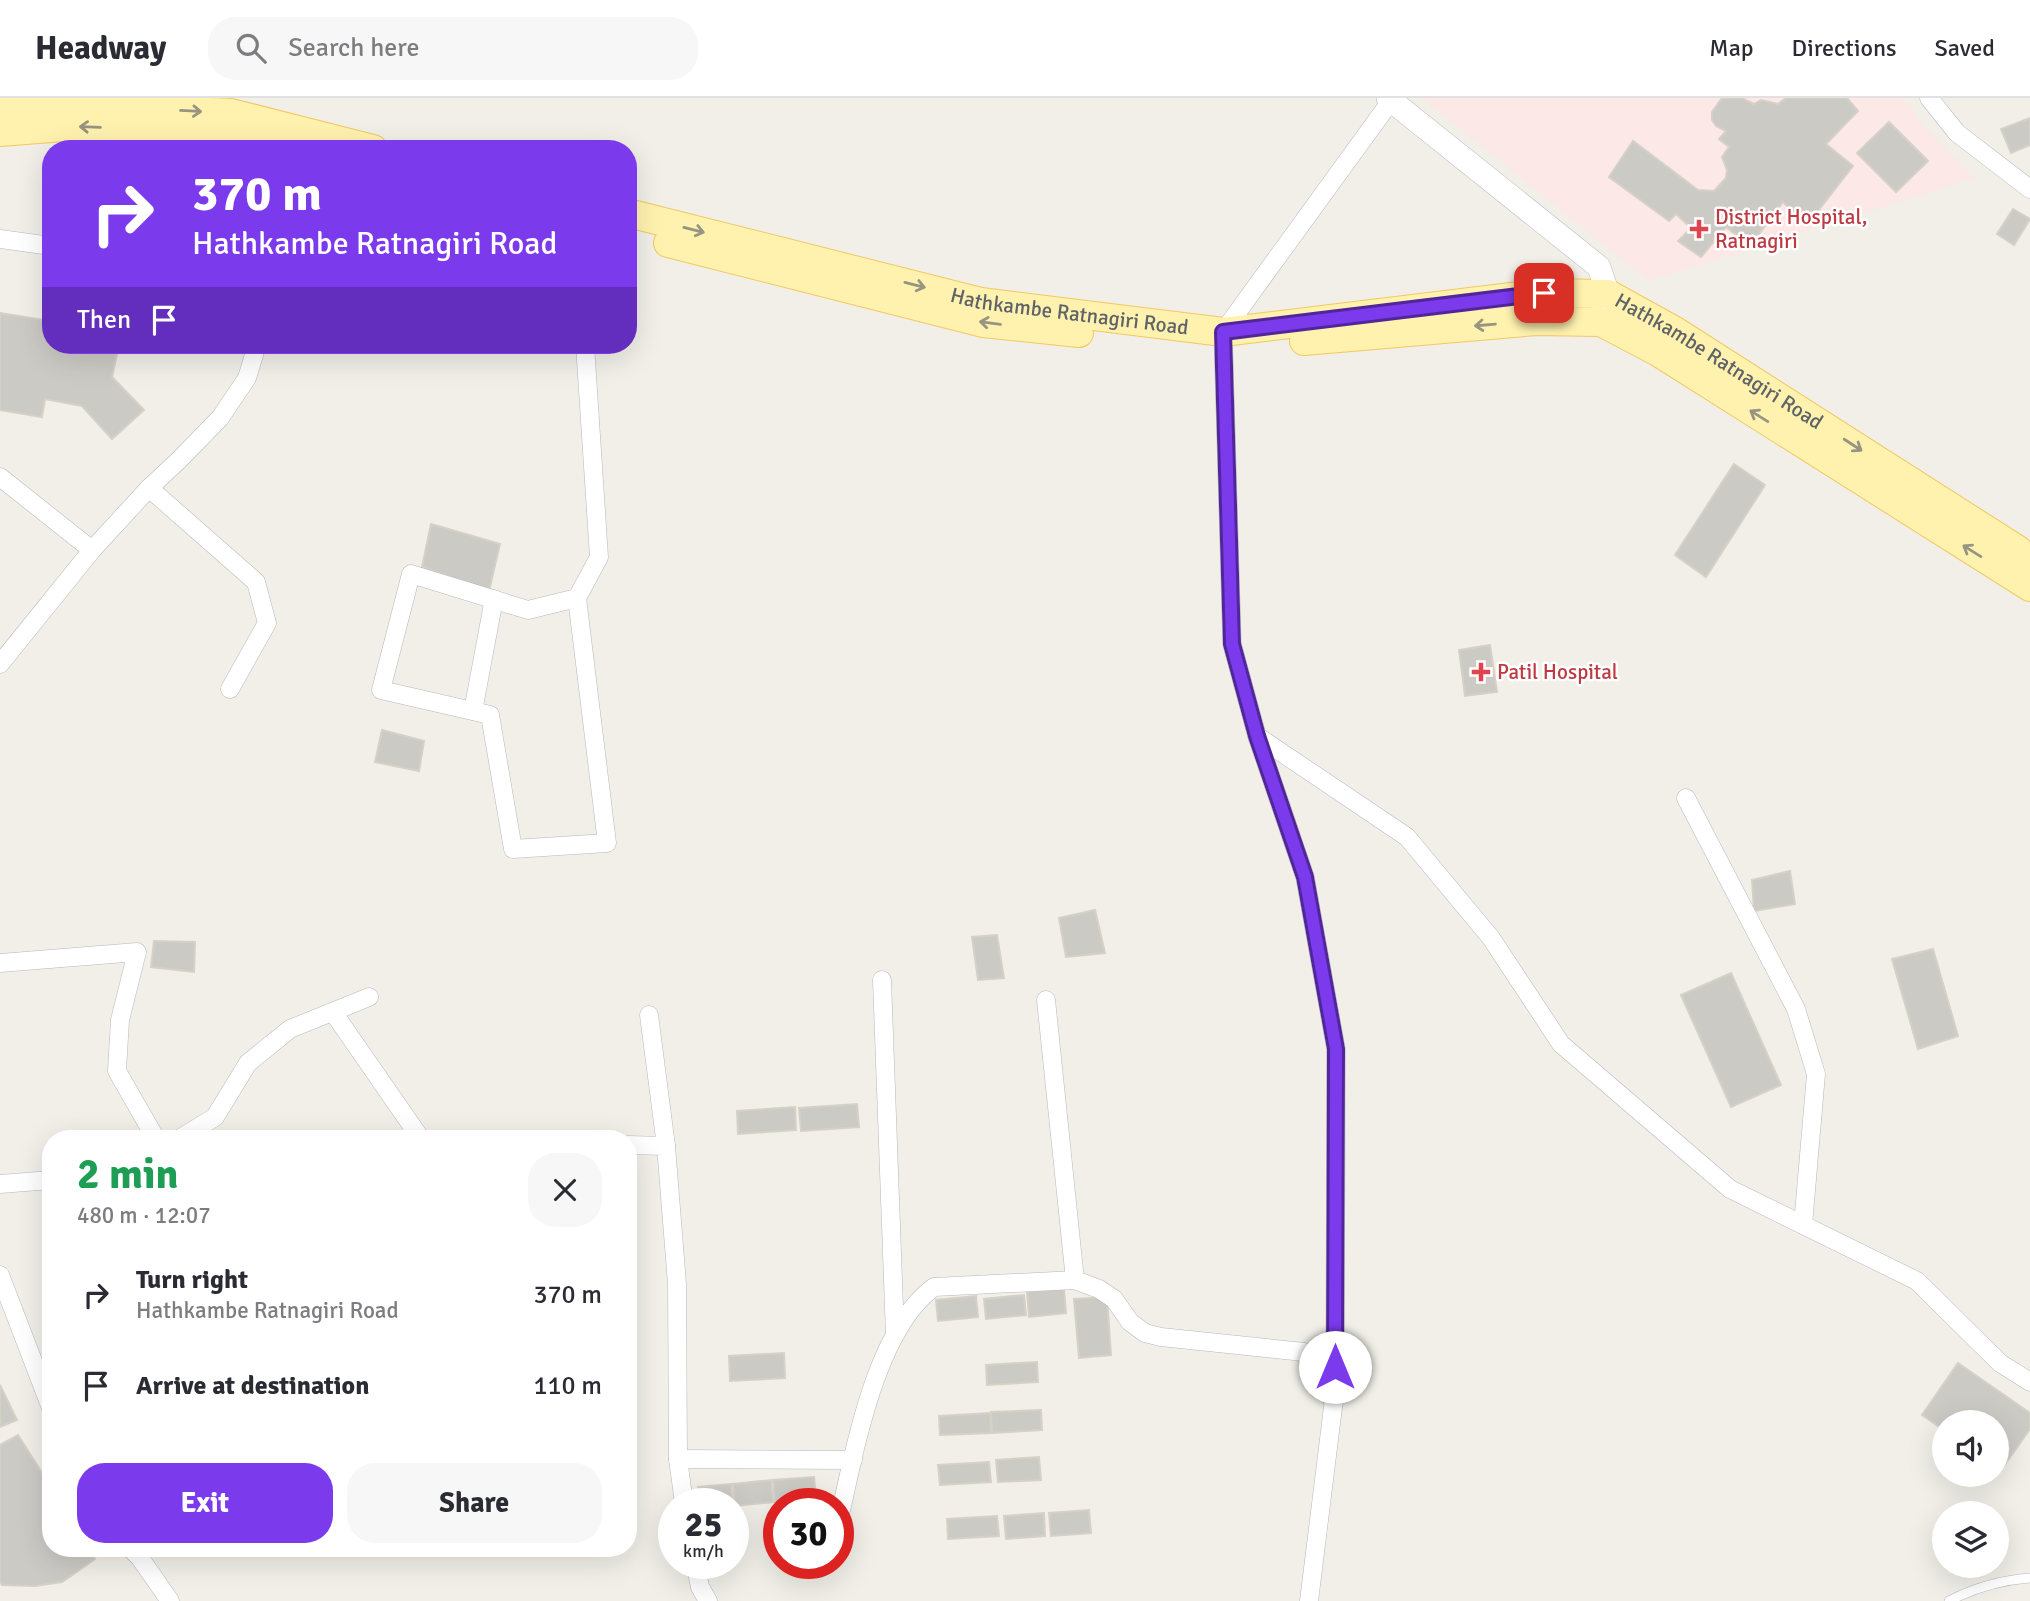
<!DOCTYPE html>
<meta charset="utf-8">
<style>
body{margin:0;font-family:Signika,sans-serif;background:#f7f7f7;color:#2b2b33;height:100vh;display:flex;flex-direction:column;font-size:26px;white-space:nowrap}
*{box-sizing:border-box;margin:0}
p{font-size:23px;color:#7c7c81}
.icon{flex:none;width:38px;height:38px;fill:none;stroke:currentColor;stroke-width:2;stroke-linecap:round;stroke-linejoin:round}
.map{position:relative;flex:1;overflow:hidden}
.panel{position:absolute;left:42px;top:1032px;width:595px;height:427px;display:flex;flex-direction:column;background:#fff;border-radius:28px;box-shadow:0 7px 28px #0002}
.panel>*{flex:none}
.guide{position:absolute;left:42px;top:42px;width:595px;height:214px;border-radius:28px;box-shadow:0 7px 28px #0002;background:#7c3aed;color:#fff;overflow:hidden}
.buttons{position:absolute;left:1932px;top:1312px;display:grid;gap:14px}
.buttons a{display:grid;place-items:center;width:77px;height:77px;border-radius:50%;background:#fff;box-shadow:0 7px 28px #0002;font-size:35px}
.speed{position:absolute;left:658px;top:1390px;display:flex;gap:14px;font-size:35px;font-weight:700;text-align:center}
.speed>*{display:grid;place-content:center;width:91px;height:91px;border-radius:50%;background:#fff;box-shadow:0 7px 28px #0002;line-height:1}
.speed small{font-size:18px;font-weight:400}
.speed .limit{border:10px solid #d22;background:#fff;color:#111}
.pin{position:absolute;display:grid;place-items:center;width:60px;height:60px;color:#fff;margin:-30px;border-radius:14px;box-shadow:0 4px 10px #0006}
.me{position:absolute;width:77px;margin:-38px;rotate:0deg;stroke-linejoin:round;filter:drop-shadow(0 0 5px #0008)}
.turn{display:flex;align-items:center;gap:24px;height:147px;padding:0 35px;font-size:32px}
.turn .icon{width:91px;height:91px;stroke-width:2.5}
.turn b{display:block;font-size:49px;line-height:60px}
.then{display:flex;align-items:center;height:66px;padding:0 35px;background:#0003;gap:14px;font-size:26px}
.round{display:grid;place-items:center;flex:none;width:74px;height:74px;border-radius:28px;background:#f7f7f7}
.summary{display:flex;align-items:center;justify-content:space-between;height:119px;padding:0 35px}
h1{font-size:42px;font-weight:800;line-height:52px;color:#1e9e55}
.primary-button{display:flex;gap:14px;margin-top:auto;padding:14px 35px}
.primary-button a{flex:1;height:80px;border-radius:28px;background:#7c3aed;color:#fff;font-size:28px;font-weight:800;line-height:80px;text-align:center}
.primary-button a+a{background:#f7f7f7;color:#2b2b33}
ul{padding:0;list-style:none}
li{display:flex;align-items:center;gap:21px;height:91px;padding:0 35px}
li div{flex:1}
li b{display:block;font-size:26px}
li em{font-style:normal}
header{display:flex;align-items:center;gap:42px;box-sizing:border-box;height:98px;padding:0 35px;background:#fff;border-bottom:2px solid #e1e1e2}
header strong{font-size:33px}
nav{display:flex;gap:38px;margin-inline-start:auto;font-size:24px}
.search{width:490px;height:63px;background:#f7f7f7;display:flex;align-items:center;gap:18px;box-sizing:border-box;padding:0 24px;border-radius:28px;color:#7c7c81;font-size:26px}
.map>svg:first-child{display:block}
.medical{fill:#fce8e6}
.building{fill:#cccac5;stroke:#d6d1c6;stroke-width:2}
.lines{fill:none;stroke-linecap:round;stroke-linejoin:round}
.service-casing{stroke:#b5b8bc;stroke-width:10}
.minor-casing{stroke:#b5b8bc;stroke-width:19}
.tertiary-casing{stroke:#b5b8bc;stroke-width:24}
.primary-casing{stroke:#f2c960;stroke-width:30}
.service{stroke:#fff;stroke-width:9}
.minor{stroke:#fff;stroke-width:18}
.tertiary{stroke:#fff;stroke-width:23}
.primary{stroke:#fff2af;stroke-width:28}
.oneway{stroke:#979581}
.route-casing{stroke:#51269a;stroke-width:18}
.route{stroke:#7c3aed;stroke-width:12}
.health-dot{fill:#e0444e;stroke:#fff;stroke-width:2.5}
.labels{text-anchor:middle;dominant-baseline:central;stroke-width:5;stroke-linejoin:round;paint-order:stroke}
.health-label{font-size:21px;fill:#be3a42;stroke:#fff;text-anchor:start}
.street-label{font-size:21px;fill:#5f6368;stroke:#fff}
</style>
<header>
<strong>Headway</strong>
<div class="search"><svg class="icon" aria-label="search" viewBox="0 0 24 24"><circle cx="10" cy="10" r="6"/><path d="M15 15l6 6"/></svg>Search here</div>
<nav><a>Map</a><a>Directions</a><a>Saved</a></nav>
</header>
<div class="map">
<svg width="2030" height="1503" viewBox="0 0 2030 1503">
<rect width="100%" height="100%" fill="#f1efe8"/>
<path class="medical" d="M 1422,0 L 1904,0 L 1925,29 L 1975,80 L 1649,183 Z"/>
<g class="building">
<path d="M 1722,0 L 1742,0 L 1754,6 L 1761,2 L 1778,6 L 1786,0 L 1847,0 L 1858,13 L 1826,46 L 1853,68 L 1807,127 L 1783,104 L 1750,148 L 1726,129 L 1701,159 L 1678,143 L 1691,130 L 1676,116 L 1669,123 L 1609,79 L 1633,43 L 1698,92 L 1714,93 L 1726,80 L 1727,72 L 1722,59 L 1729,49 L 1719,41 L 1726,33 L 1716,28 L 1712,22 L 1712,14 Z"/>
<path d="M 2030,20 L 2030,47 L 2011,55 L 2001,31 Z"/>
<path d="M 1889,24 L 1928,63 L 1896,94 L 1857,55 Z"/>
<path d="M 146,39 L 181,40 L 181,51 L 146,51 Z"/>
<path d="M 2013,111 L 2030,121 L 2014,147 L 1997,136 Z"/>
<path d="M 0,215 L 51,223 L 51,247 L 119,247 L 112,279 L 144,312 L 112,341 L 82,308 L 45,301 L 42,319 L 0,312 Z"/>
<path d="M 1734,366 L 1765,387 L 1706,479 L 1675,457 Z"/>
<path d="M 431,426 L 500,446 L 489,493 L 422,469 Z"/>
<path d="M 1490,547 L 1497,594 L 1465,598 L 1459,552 Z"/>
<path d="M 382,632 L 424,643 L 419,673 L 375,664 Z"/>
<path d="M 1790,773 L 1795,806 L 1754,813 L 1752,782 Z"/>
<path d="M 1095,812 L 1105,855 L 1066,859 L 1059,820 Z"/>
<path d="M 997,837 L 1004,880 L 978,882 L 972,839 Z"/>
<path d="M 154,843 L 195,844 L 194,874 L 151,869 Z"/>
<path d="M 1933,851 L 1958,938 L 1918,951 L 1892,861 Z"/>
<path d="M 1731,875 L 1781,987 L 1731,1009 L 1681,897 Z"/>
<path d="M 857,1006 L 859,1029 L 801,1033 L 799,1010 Z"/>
<path d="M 795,1009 L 796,1032 L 738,1036 L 737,1013 Z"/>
<path d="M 1064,1191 L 1066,1215 L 1029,1219 L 1027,1194 Z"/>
<path d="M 1024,1197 L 1026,1217 L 986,1221 L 984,1201 Z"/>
<path d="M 976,1198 L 978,1219 L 938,1223 L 936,1202 Z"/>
<path d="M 1107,1199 L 1111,1257 L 1079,1260 L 1074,1201 Z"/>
<path d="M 784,1255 L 785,1280 L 730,1283 L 729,1258 Z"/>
<path d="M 1037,1264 L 1038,1284 L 987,1287 L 986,1267 Z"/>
<path d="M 1958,1265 L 2030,1315 L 2030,1331 L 2001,1372 L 1997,1369 L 1997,1325 L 1944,1325 L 1944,1332 L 1922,1317 Z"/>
<path d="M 0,1287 L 17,1322 L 0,1329 Z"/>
<path d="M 1041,1312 L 1042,1332 L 992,1335 L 991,1314 Z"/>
<path d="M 990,1315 L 991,1335 L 940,1337 L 939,1318 Z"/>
<path d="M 18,1337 L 51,1389 L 51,1451 L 89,1451 L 95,1461 L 62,1484 L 35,1488 L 2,1487 L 0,1483 L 0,1347 Z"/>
<path d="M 1039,1359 L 1041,1382 L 998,1384 L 996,1362 Z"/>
<path d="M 989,1364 L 991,1384 L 940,1387 L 938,1367 Z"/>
<path d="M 814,1379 L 816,1400 L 775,1404 L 773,1382 Z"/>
<path d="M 771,1382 L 773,1404 L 735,1408 L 733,1386 Z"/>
<path d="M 731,1386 L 733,1405 L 700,1405 L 698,1389 Z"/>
<path d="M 1089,1412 L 1091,1435 L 1051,1438 L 1049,1415 Z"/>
<path d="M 1044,1415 L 1045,1438 L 1006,1441 L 1004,1418 Z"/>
<path d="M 997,1418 L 999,1438 L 948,1441 L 947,1421 Z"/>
</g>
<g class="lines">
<defs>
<path id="service" d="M 1949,1503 C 1974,1490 2002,1482 2030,1480"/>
<g id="minor">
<path d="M 1929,0 L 1957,35 L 2030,91"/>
<path d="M 0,141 L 51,148"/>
<path d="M 0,379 L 92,452"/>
<path d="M 149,390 L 256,484 L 267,525 L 230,591"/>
<path d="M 577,500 L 528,512 L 411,476 L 381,592 L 490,617 L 513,751 L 607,745 L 577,500 L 599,459 L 585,247"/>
<path d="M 0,566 L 92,452 L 149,390 L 178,363 L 220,320 L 247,280 L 257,247"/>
<path d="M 473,613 L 494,501"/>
<path d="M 1257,638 L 1407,739 L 1491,840 L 1561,946 L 1730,1091 L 1917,1183 L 2000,1265 L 2030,1284"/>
<path d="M 1686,700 L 1796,911 L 1816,976 L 1803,1127"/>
<path d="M 0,865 L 137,854 L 120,922 L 117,973 L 156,1041"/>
<path d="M 882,882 L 895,1237"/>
<path d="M 1046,902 L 1075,1182"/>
<path d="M 333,914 L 421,1041"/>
<path d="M 649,917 L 666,1048"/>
<path d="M 179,1041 L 215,1019 L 248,965 L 290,931 L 369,899"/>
<path d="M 628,1047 L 666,1048 L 677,1186 L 678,1361 L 684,1405"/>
<path d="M 0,1086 L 51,1082"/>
<path d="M 0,1177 L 51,1310"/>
<path d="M 678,1361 L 853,1362"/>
<path d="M 840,1417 C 855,1351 876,1231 934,1189 L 1075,1182 L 1099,1191 L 1114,1201 L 1130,1224 L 1145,1235 L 1161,1239 L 1304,1254 L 1334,1304"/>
<path d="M 131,1451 L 140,1460 L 170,1503"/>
<path d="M 695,1465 L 700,1489 L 708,1503"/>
<path d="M 1309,1503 L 1335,1293 L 1336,951 L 1305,779 L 1257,638 L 1232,546 L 1223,234 L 1393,0"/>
</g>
<path id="tertiary" d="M 1388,0 L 1599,169 L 1608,196 L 1604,210"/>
<g id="primary">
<path d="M 0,7 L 73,7 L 231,15 L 373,51"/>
<path d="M 0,34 L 76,28 L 224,35 L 283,47"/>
<path id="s1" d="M 628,115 L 981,204 L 1223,234 L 1544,195 L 1608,196 L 1675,233 L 2018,452 L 2030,464"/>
<path d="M 668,145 L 983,225 L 1079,235"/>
<path d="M 1304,243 L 1536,223 L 1601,224 L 1658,254 L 2030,489"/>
</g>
</defs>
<use href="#service" class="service-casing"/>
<use href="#minor" class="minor-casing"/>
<use href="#tertiary" class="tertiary-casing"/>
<use href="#primary" class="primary-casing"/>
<use href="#service" class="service"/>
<use href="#minor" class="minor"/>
<use href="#tertiary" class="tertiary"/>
<use href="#primary" class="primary"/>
</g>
<defs><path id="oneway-shaft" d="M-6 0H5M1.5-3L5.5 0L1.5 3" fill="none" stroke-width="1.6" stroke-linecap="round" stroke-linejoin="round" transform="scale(1.75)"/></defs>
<g class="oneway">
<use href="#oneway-shaft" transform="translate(191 13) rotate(3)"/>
<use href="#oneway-shaft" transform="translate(90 29) rotate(-178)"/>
<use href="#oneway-shaft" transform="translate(694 132) rotate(14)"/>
<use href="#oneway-shaft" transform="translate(915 187) rotate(14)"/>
<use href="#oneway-shaft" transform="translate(990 225) rotate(-172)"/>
<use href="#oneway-shaft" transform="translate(1485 227) rotate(175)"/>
<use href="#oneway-shaft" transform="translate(1759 318) rotate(-148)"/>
<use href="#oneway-shaft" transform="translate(1853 347) rotate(33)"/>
<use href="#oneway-shaft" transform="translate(1972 453) rotate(-148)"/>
</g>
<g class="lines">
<defs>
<path id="route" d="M 1335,1269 L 1336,951 L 1305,779 L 1257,638 L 1232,546 L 1223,234 L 1544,195"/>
</defs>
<use href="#route" class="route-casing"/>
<use href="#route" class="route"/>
</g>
<g class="health-dot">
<path d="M1695.5 120.5h7v7h7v7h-7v7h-7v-7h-7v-7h7z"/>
<path d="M1477.5 563.5h7v7h7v7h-7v7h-7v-7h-7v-7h7z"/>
</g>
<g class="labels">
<g class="health-label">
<text x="1715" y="119">District Hospital,<tspan x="1715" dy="24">Ratnagiri</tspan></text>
<text x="1497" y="574">Patil Hospital</text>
</g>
<g class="street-label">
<text stroke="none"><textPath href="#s1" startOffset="453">Hathkambe Ratnagiri Road</textPath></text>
<text stroke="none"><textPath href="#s1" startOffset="1125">Hathkambe Ratnagiri Road</textPath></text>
</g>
</g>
</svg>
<div class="buttons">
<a><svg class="icon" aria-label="sound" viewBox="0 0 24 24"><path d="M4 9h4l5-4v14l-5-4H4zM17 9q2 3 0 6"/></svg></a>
<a><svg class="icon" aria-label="layers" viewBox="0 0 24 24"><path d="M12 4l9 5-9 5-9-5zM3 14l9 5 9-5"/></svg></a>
</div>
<div class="speed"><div>25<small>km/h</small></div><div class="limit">30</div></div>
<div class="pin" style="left:1544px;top:195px;background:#d93025"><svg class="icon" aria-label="arrive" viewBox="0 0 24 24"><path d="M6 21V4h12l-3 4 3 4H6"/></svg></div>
<svg class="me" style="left:1335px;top:1269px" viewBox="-20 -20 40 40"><circle r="19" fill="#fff"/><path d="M0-13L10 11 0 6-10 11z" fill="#7c3aed"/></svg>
<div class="guide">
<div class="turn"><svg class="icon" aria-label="right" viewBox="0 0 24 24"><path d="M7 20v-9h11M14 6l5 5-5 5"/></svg><div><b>370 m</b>Hathkambe Ratnagiri Road</div></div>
<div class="then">Then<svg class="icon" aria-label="arrive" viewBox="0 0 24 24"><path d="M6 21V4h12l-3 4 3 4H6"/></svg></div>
</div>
<section class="panel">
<div class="summary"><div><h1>2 min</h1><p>480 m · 12:07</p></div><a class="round"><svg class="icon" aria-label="close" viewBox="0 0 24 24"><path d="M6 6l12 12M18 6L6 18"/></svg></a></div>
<ul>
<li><svg class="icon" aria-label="right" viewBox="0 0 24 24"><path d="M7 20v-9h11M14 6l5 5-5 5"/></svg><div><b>Turn right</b><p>Hathkambe Ratnagiri Road</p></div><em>370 m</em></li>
<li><svg class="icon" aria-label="arrive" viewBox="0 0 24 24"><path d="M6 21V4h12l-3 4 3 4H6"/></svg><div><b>Arrive at destination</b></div><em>110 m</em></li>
</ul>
<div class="primary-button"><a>Exit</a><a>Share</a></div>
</section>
</div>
